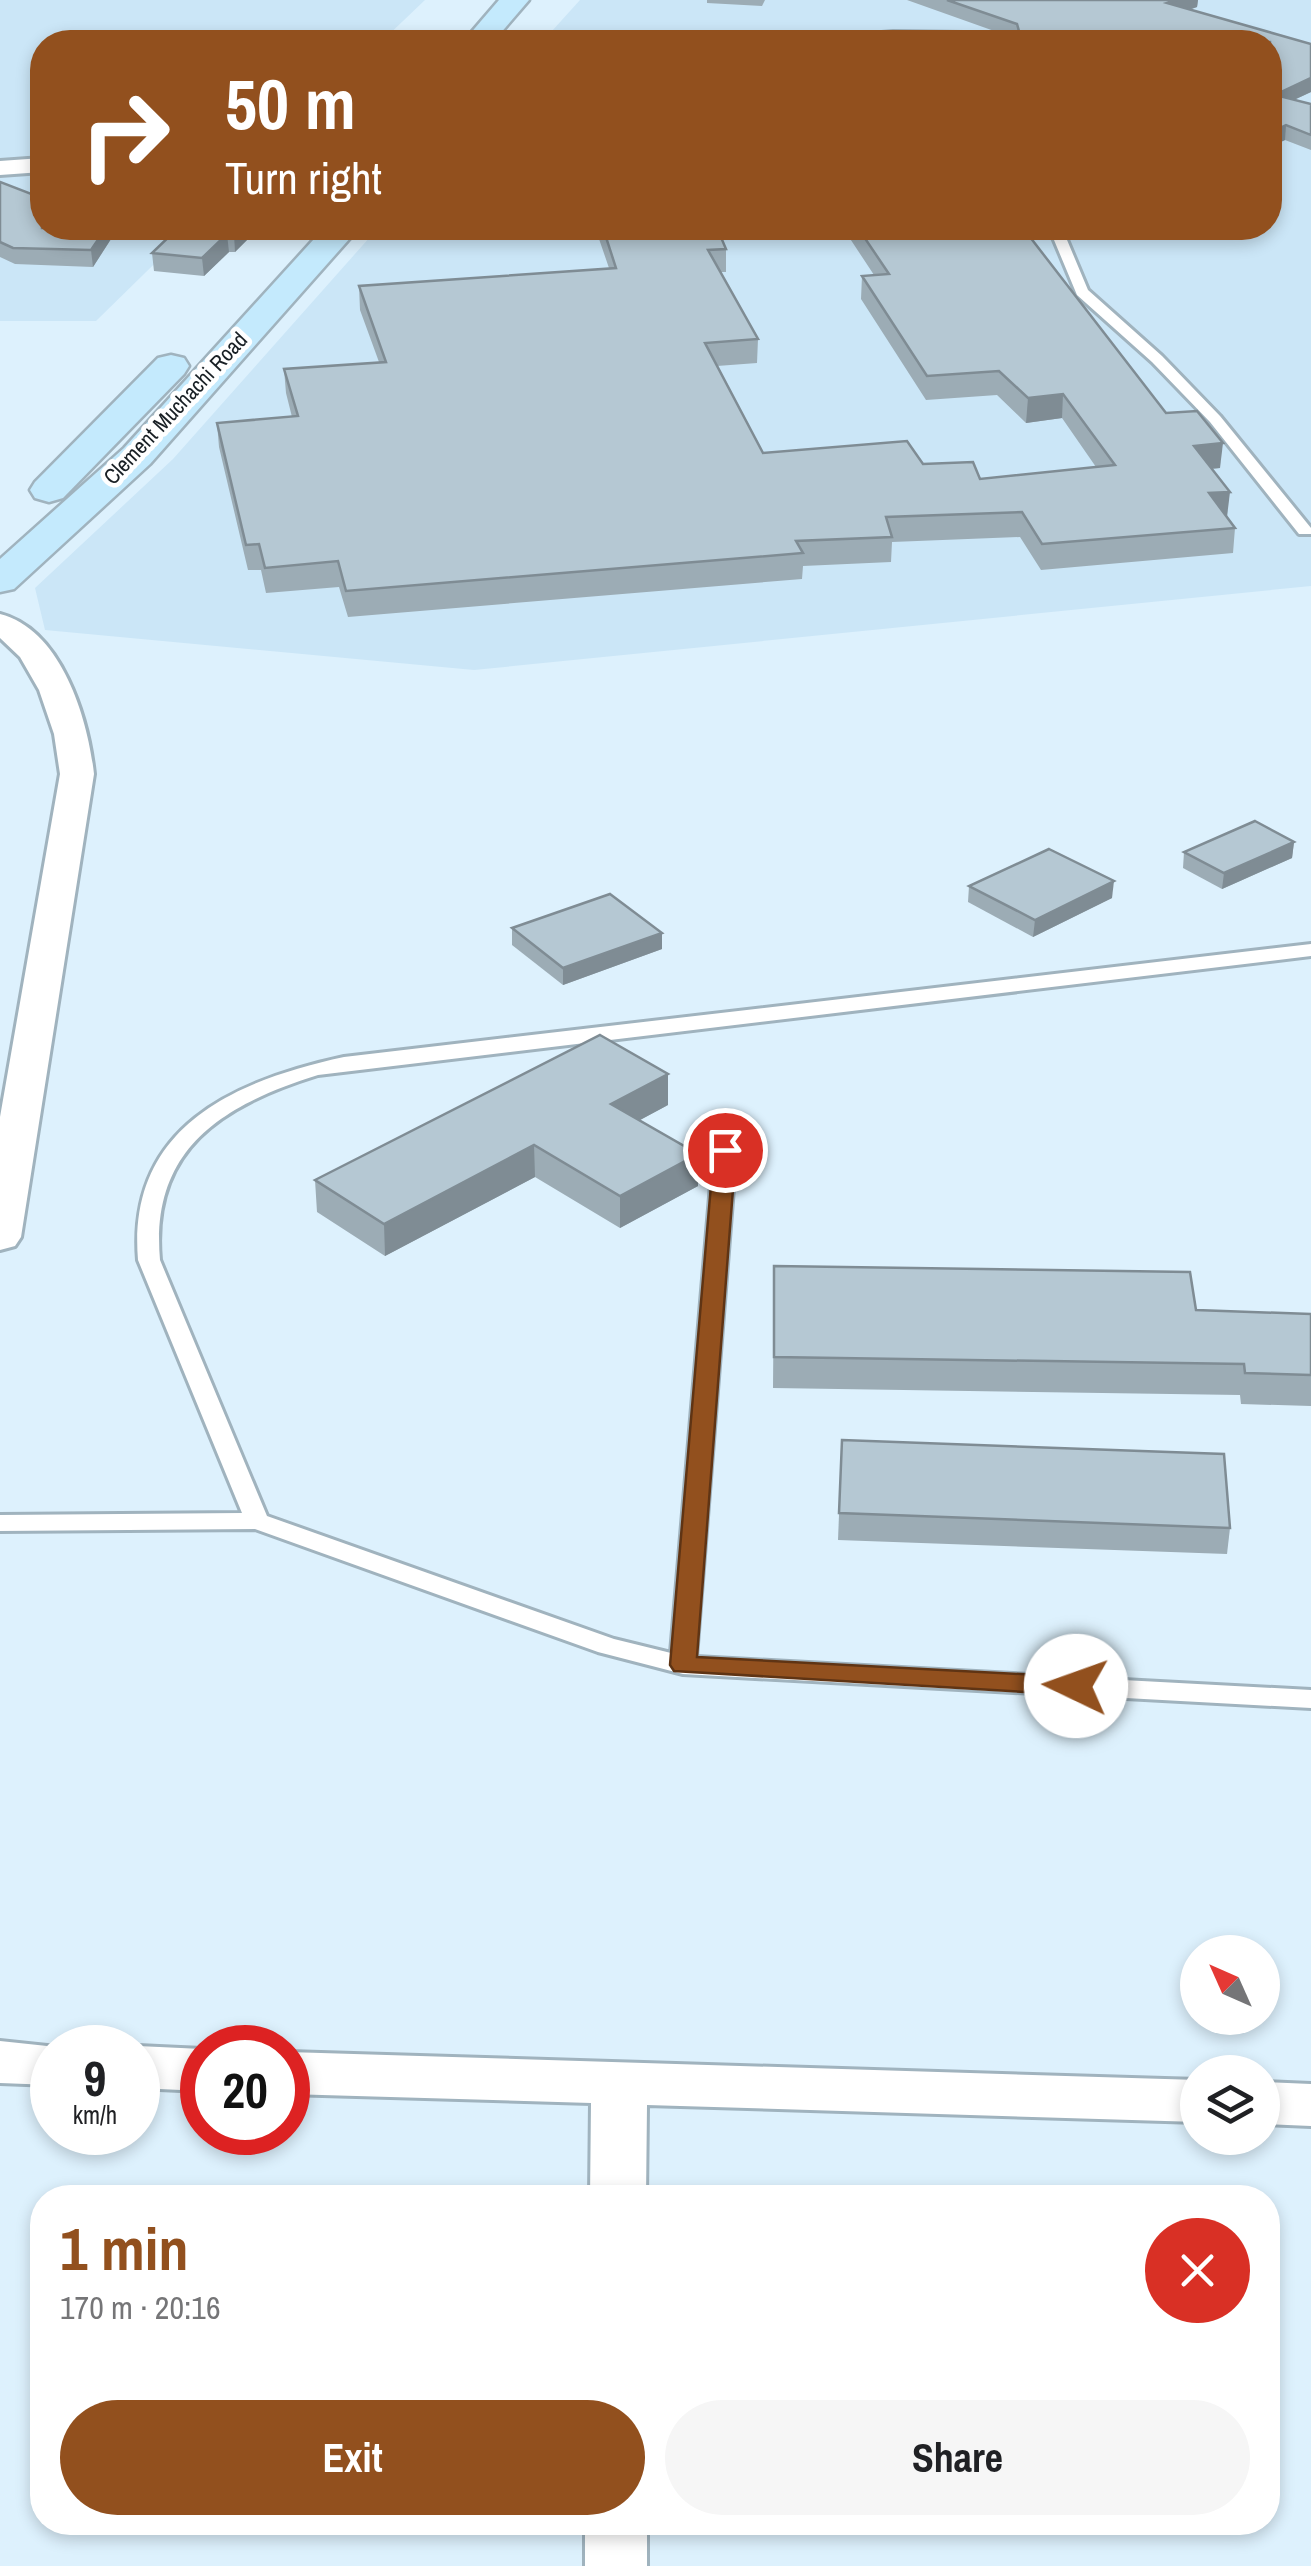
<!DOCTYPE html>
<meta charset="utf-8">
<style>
body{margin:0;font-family:"Archivo Narrow",sans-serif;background:#f6f6f6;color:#202124;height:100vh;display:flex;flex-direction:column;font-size:38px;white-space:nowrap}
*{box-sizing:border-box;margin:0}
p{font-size:32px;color:#757577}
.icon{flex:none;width:55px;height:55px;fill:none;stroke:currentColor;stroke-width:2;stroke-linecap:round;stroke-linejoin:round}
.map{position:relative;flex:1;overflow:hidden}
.panel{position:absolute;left:30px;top:2185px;width:1250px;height:350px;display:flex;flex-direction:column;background:#fff;border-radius:40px;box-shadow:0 5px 15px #0003}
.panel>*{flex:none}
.top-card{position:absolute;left:30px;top:30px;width:1252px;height:210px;border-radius:40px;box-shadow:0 5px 15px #0003;background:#92501e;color:#fff;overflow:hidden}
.needle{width:65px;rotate:315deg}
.buttons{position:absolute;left:1180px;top:1935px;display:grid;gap:20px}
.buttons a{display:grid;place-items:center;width:100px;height:100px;border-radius:50%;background:#fff;box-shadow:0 5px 15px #0003;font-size:50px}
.speed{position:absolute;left:30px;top:2025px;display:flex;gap:20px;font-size:50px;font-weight:700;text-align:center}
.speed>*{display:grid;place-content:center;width:130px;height:130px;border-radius:50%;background:#fff;box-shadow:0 5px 15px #0003;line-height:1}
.speed small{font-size:25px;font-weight:400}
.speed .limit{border:15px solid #d22;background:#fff;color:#111}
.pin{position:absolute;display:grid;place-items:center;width:85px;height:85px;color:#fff;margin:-42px;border:5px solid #fff;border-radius:50%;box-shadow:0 2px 10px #0007}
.me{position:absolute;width:110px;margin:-55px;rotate:273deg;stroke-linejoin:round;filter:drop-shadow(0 0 8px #0008)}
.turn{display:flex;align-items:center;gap:35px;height:210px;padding:0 30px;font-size:45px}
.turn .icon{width:130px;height:130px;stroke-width:2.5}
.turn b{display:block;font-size:70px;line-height:85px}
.round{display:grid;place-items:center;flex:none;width:105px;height:105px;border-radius:52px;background:#f6f6f6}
.summary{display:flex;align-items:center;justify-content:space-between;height:170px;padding:0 30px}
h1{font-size:60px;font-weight:800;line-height:75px;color:#92501e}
.cta{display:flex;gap:20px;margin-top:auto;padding:20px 30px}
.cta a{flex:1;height:115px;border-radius:60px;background:#92501e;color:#fff;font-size:40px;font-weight:800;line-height:115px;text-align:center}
.cta a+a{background:#f6f6f6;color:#202124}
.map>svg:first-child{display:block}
.built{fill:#cbe6f7}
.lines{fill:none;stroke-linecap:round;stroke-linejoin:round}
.service-casing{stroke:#a0b3be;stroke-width:6}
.minor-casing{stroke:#a0b3be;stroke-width:6}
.secondary-casing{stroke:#a0b3be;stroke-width:5}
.service{fill:#fff;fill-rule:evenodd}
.minor{fill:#fff;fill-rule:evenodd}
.secondary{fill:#c4eafd;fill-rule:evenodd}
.wall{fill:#9cacb5}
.shaded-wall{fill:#7f8c94}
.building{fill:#b5c8d3;stroke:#7f8c94;stroke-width:2.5}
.route{fill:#92501e;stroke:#5f3414;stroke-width:2.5}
.labels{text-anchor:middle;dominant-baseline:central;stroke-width:9;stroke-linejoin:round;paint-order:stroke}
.far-street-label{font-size:22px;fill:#181f24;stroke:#fff}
</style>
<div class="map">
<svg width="1311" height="2566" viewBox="0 0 1311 2566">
<rect width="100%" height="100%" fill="#ddf1fd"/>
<g class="built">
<path d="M 0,0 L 425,0 L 381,42 L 42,42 L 42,228 L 191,228 L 96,321 L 0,321 Z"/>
<path d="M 580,0 L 1311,0 L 1311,586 L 474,670 L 45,630 L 35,588 L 173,459 L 378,228 L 1270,228 L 1270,42 L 542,42 Z"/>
</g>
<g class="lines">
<defs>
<g id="service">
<path d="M 893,32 L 964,33 L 1016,42 L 818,42 L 824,38 Z"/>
<path d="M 478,35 L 570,38 L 576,42 L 482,42 L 478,41 Z"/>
<path d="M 1049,228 L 1062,228 L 1088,290 L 1162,356 L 1220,416 L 1311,528 L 1311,534 L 1299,534 L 1210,422 L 1152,362 L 1077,295 Z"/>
<path d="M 1311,944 L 1311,956 L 318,1075 C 222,1105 150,1149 160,1260 L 267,1516 L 614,1639 L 671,1653 L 714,1150 L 725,1144 L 733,1145 L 736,1150 L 696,1657 L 1311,1690 L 1311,1708 L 683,1674 L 598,1652 L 255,1529 L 0,1531 L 0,1515 L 242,1513 L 138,1260 C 127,1128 233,1081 344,1057 Z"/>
</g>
<g id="minor">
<path d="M 42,158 L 42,172 L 0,175 L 0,161 Z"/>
<path d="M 0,614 C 62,630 88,719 94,774 L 21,1237 L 15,1246 L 0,1250 L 0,1117 L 60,774 L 54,734 L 39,690 L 20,657 L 0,638 Z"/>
<path d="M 0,2041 L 66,2048 L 52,2048 L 52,2085 L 0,2083 Z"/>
<path d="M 138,2046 L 202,2049 L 202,2091 L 138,2088 L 138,2048 L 134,2048 Z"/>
<path d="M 288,2052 L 1198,2080 L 1198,2122 L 647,2105 L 646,2198 L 590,2198 L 591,2103 L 288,2094 Z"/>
<path d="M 1262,2082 L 1311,2084 L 1311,2126 L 1262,2124 Z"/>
<rect x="585" y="2522" width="62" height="44"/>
</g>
<g id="secondary">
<path d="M 499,0 L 529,0 L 493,42 L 463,42 Z"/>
<path d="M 324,228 L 359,228 L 150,464 L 14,589 L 0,592 L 0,559 L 124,448 Z"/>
<path d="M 171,355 L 184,358 L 189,366 L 184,374 L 63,498 L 49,502 L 35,498 L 30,490 L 35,482 L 158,358 Z"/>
</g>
</defs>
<use href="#service" class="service-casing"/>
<use href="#minor" class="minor-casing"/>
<use href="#secondary" class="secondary-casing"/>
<use href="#service" class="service"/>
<use href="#minor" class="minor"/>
<use href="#secondary" class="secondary"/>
</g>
<g class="wall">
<path d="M 707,0 L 765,0 L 762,6 L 707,3 Z"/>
<path d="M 907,0 L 1198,0 L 1197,7 L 1189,10 L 1311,44 L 1311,92 L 1294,100 L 1311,104 L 1311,150 L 1285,140 L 1270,147 L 1270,42 L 954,42 L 987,32 L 997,32 Z"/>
<path d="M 0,182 L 111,239 L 93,267 L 15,264 L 0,257 Z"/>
<path d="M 178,228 L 259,228 L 235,252 L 229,252 L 204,276 L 154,271 L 152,253 Z"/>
<path d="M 598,228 L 717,228 L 726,249 L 726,272 L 720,272 L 758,339 L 757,363 L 717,366 L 763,453 L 923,464 L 980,479 L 1096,467 L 1062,418 L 1026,423 L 997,395 L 926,400 L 861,299 L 862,276 L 874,275 L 843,228 L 1023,228 L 1166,413 L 1220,468 L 1212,469 L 1227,517 L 1235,528 L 1233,553 L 1041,570 L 1020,537 L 892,542 L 891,562 L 803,566 L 802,579 L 348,617 L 339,587 L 266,593 L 261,570 L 248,570 L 219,447 L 217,423 L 292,417 L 286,393 L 284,369 L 379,362 L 360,310 L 359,286 L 609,268 L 598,236 Z"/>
<path d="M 1294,842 L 1292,858 L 1222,889 L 1183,868 L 1184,852 Z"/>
<path d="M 969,886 L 1112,898 L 1033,937 L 968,902 Z"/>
<path d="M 512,928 L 662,949 L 563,985 L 512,945 Z"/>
<path d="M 668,1105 L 640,1120 L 698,1154 L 698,1186 L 620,1228 L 535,1177 L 385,1256 L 317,1212 L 315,1180 Z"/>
<path d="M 774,1266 L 1196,1310 L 1311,1314 L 1311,1406 L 1241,1404 L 1240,1395 L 773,1388 Z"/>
<path d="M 842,1440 L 1230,1528 L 1227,1554 L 838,1540 Z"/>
</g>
<g class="shaded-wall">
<path d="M 1177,0 L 1198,0 L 1197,7 L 1166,17 L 1167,3 Z"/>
<path d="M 1311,78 L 1311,92 L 1274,109 L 1275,95 Z"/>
<path d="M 1286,125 L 1285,140 L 1270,147 L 1270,133 Z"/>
<path d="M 106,228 L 110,228 L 111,239 L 93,267 L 91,250 Z"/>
<path d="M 241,228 L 259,228 L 235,252 L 234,234 Z"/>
<path d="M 227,234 L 229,252 L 204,276 L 202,258 Z"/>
<path d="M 1063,394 L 1062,418 L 1026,423 L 1028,398 Z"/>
<path d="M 1223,443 L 1220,468 L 1192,470 L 1194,446 Z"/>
<path d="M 1230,492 L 1227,517 L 1209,493 Z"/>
<path d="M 1294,842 L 1292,858 L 1222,889 L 1224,873 Z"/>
<path d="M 1114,881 L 1112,898 L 1033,937 L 1035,920 Z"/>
<path d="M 662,933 L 662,949 L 563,985 L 563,968 Z"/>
<path d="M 668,1074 L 668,1105 L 612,1135 L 611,1104 Z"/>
<path d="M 534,1145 L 535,1177 L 385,1256 L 384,1224 Z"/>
<path d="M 698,1154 L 698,1186 L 620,1228 L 620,1196 Z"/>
</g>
<g class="building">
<path d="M 947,0 L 1177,0 L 1167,3 L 1311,44 L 1311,78 L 1275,95 L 1311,104 L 1311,135 L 1286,125 L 1270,133 L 1270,42 L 954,42 L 987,32 L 1019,31 L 1017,24 Z"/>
<path d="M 0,182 L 42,198 L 42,228 L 106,228 L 91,250 L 13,248 L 0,242 Z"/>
<path d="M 178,228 L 241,228 L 234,234 L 227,234 L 202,258 L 152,253 Z"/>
<path d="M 603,228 L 717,228 L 726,249 L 708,250 L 758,339 L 705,343 L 763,453 L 907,441 L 923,464 L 973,462 L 980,479 L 1115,465 L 1063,394 L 1028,398 L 999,371 L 927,376 L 862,276 L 889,274 L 858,228 L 1023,228 L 1166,413 L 1197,411 L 1223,443 L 1194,446 L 1230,492 L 1209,493 L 1235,528 L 1042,544 L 1022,512 L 886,517 L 892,537 L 796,541 L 803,553 L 346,591 L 338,561 L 265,568 L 259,544 L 246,545 L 217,423 L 298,416 L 284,369 L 386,362 L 359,286 L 616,268 Z"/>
<path d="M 1255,821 L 1294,842 L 1224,873 L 1184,852 Z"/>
<path d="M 1049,849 L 1114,881 L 1035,920 L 969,886 Z"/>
<path d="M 610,894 L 662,933 L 563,968 L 512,928 Z"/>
<path d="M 600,1035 L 668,1074 L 611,1104 L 698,1154 L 620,1196 L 534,1145 L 384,1224 L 315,1180 Z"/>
<path d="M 774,1266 L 1190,1272 L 1196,1310 L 1311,1314 L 1311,1375 L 1245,1373 L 1244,1364 L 774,1357 Z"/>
<path d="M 842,1440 L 1224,1454 L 1230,1528 L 839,1513 Z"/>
</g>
<path class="route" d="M 725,1144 L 736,1150 L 697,1657 L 1076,1677 L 1085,1680 L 1089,1686 L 1085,1693 L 1076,1695 L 674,1671 L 670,1665 L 714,1150 Z"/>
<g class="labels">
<g class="far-street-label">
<text transform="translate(175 408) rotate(-47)">Clement Muchachi Road</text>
</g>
</g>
</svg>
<div class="buttons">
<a><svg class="needle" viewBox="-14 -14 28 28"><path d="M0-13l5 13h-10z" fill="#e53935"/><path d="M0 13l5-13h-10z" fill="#757577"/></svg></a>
<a><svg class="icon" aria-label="layers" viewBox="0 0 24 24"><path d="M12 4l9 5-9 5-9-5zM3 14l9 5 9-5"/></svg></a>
</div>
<div class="speed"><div>9<small>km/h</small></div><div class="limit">20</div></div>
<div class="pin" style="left:725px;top:1150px;background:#d93025"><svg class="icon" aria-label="arrive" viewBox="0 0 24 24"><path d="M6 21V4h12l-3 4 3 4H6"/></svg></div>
<svg class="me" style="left:1076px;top:1686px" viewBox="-20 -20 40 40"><circle r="19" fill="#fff"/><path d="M0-13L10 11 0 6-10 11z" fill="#92501e"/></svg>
<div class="top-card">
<div class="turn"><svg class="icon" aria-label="right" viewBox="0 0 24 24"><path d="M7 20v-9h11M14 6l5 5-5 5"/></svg><div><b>50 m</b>Turn right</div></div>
</div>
<section class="panel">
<div class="summary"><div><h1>1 min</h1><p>170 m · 20:16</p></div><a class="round" style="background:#d93025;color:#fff"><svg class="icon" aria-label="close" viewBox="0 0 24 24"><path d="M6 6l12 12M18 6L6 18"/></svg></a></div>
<div class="cta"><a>Exit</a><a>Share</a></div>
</section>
</div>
